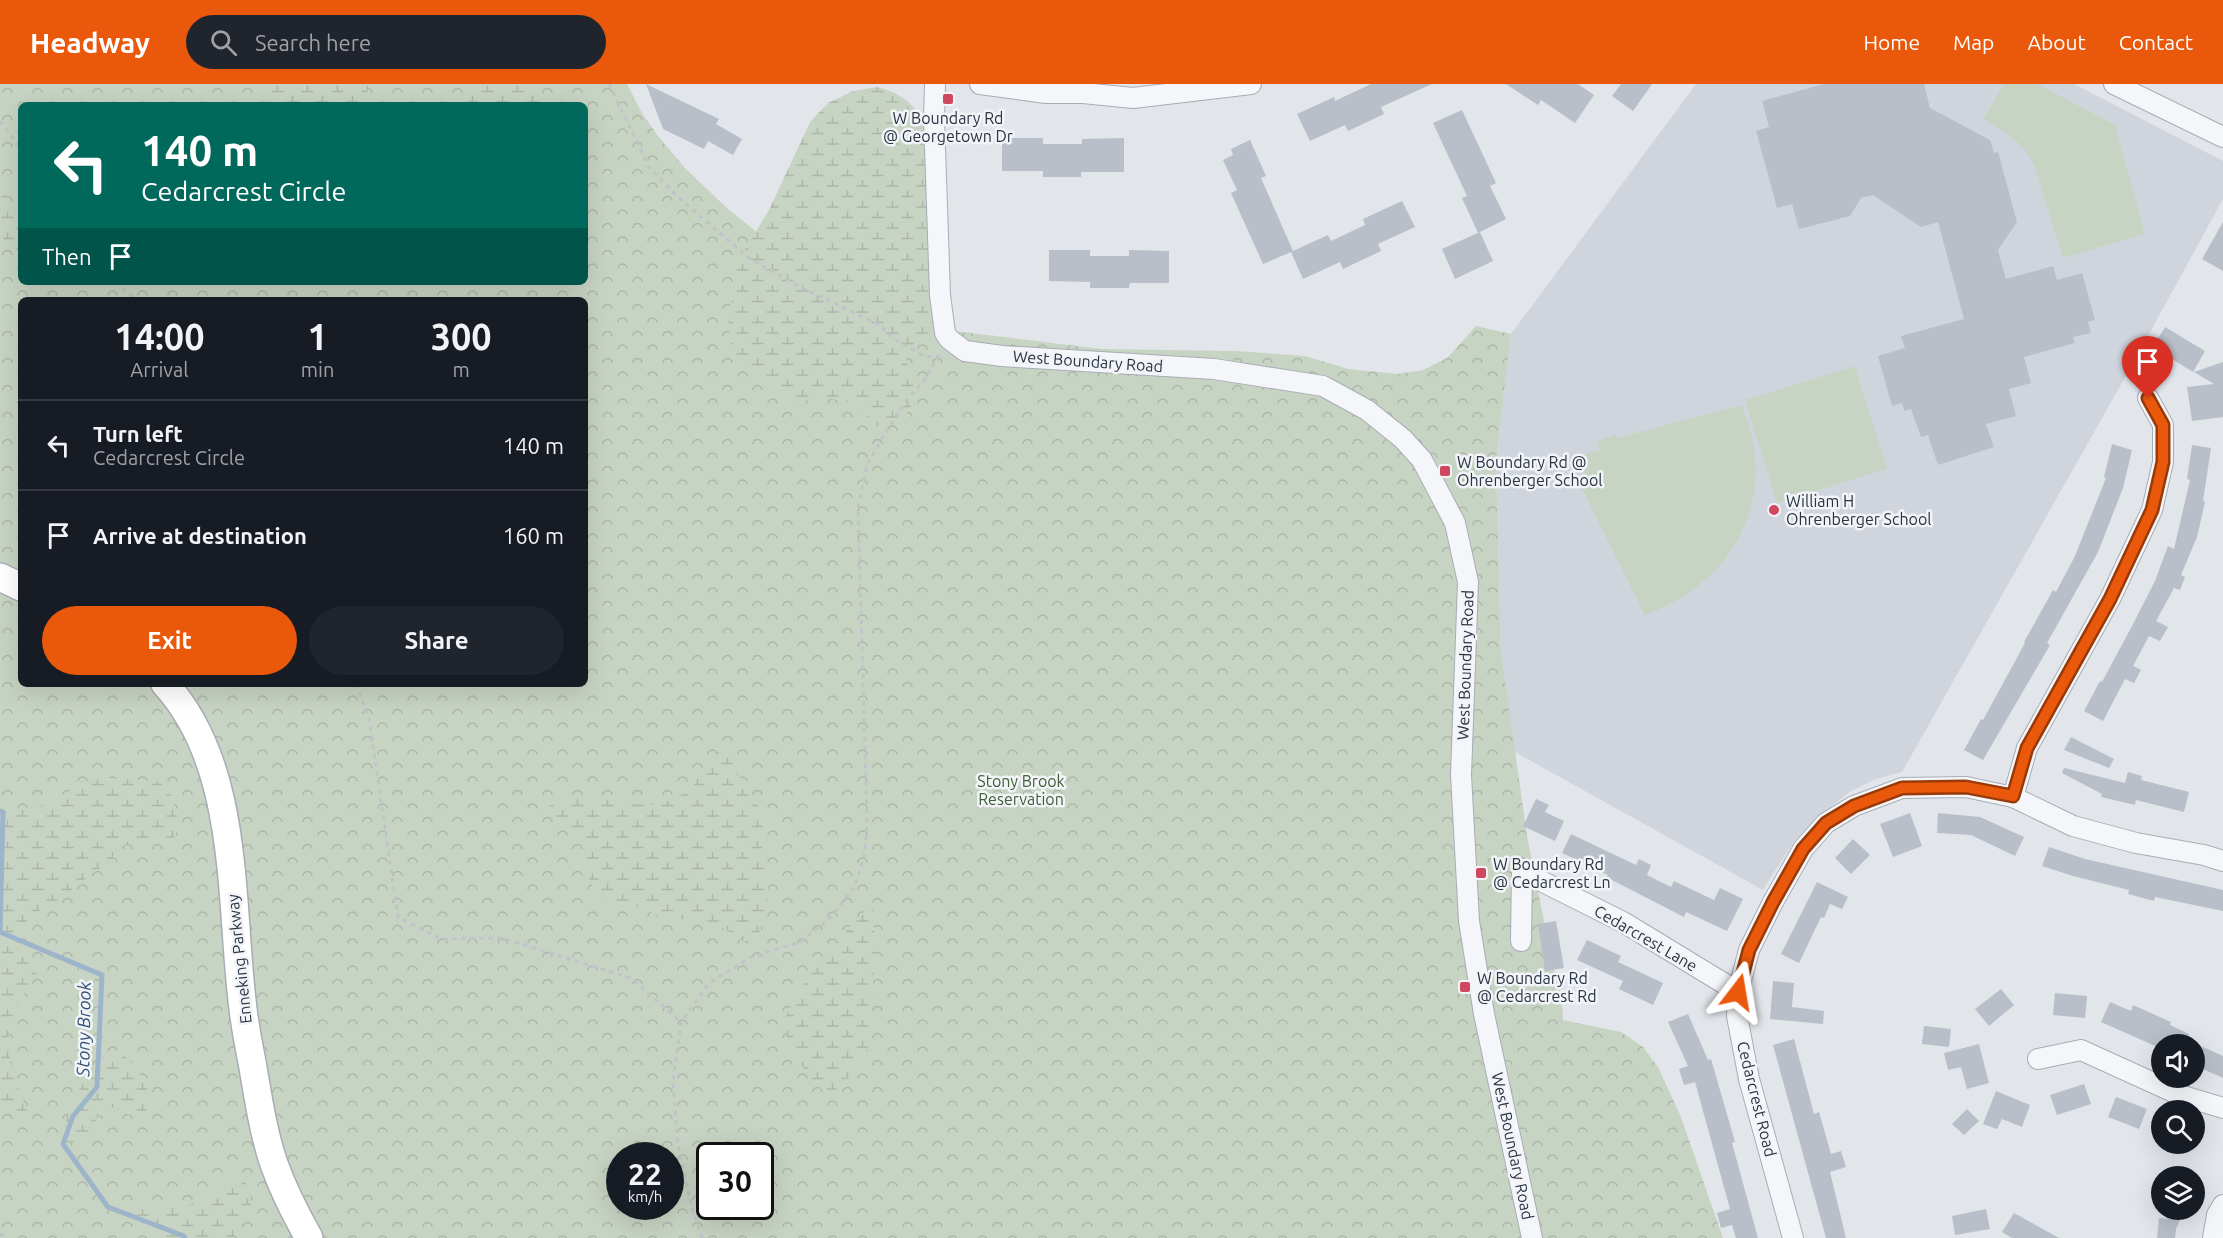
<!DOCTYPE html>
<style>
body{margin:0;font-family:Ubuntu,sans-serif;background:#20242c;color:#f1f3f6;height:100vh;display:flex;flex-direction:column;font-size:22px;white-space:nowrap}
*{box-sizing:border-box;margin:0}
p{font-size:20px;color:#9ea1a6}
.icon{flex:none;width:33px;height:33px;fill:none;stroke:currentColor;stroke-width:2;stroke-linecap:round;stroke-linejoin:round}
.map{position:relative;flex:1;overflow:hidden}
.panel{position:absolute;left:18px;top:213px;width:570px;height:390px;display:flex;flex-direction:column;background:#171b24;border-radius:9px;box-shadow:0 6px 24px #0002}
.panel>*{flex:none}
.guide{position:absolute;left:18px;top:18px;width:570px;height:183px;border-radius:9px;box-shadow:0 6px 24px #0002;background:#00695c;color:#fff;overflow:hidden}
.tools{position:absolute;left:2151px;top:950px;display:grid;gap:12px}
.tools a{display:grid;place-items:center;width:54px;height:54px;border-radius:50%;background:#171b24;box-shadow:0 6px 24px #0002;font-size:30px}
.speed{position:absolute;left:606px;top:1058px;display:flex;gap:12px;font-size:30px;font-weight:700;text-align:center}
.speed>*{display:grid;place-content:center;width:78px;height:78px;border-radius:50%;background:#171b24;box-shadow:0 6px 24px #0002;line-height:1}
.speed small{font-size:15px;font-weight:400}
.speed .limit{border:3px solid #111;border-radius:9px;background:#fff;color:#111}
.pin{position:absolute;display:grid;place-items:center;width:51px;height:51px;color:#fff;margin:-62px -26px;border-radius:50% 50% 50% 0;rotate:-45deg;box-shadow:0 0 6px #0007}
.pin .icon{rotate:45deg}
.me{position:absolute;width:66px;margin:-33px;rotate:14deg;stroke-linejoin:round;filter:drop-shadow(0 0 4px #0008)}
.turn{display:flex;align-items:center;gap:21px;height:126px;padding:0 24px;font-size:27px}
.turn .icon{width:78px;height:78px;stroke-width:2.5}
.turn b{display:block;font-size:42px;line-height:51px}
.then{display:flex;align-items:center;height:57px;padding:0 24px;background:#0003;gap:12px;font-size:22px}
.eta{display:flex;justify-content:space-evenly;align-items:center;height:102px;text-align:center}
.eta b{font-size:36px;font-weight:700;line-height:42px}
.primary-button{display:flex;gap:12px;margin-top:auto;padding:12px 24px}
.primary-button a{flex:1;height:69px;border-radius:36px;background:#ea580c;color:#fff;font-size:24px;font-weight:700;line-height:69px;text-align:center}
.primary-button a+a{background:#20242c;color:#f1f3f6}
ul{padding:0;list-style:none}
li{display:flex;align-items:center;gap:18px;height:90px;padding:0 24px;border-top:2px solid #363941}
li div{flex:1}
li b{display:block;font-size:22px}
li em{font-style:normal}
header{display:flex;align-items:center;gap:36px;box-sizing:border-box;height:84px;padding:0 30px;background:#ea580c;color:#fff}
header strong{font-size:28px}
nav{display:flex;gap:33px;margin-inline-start:auto;font-size:21px}
.search{width:420px;height:54px;background:#20242c;display:flex;align-items:center;gap:15px;box-sizing:border-box;padding:0 21px;border-radius:33px;color:#9ea1a6;font-size:22px}
.map>svg:first-child{display:block}
.built{fill:#d0d5dd}
.forest{fill:url(#forest-crowns);fill-rule:evenodd}
.wetland{fill:url(#wetland-marsh)}
.pitch{fill:#c8d4c3}
.lines{fill:none;stroke-linecap:round;stroke-linejoin:round}
.stream{stroke:#9db5cb;stroke-width:5}
.building{fill:#b9bfc8}
.street-casing{stroke:#a7adb5;stroke-width:22}
.secondary-casing{stroke:#a7adb5;stroke-width:30}
.path{stroke:#c0c4ca;stroke-width:3;stroke-dasharray:4.5 4.5;stroke-linecap:butt}
.street{stroke:#f5f6f9;stroke-width:20}
.secondary{stroke:#fff;stroke-width:27}
.route-casing{stroke:#983908;stroke-width:15}
.route{stroke:#ea580c;stroke-width:10}
.poi-dot{fill:#d04760;stroke:#f2f4f8;stroke-width:2}
.labels{text-anchor:middle;dominant-baseline:central;stroke-width:5;stroke-linejoin:round;paint-order:stroke}
.poi-label{font-size:16px;fill:#2a3443;stroke:#f2f4f8;text-anchor:start}
.street-label{font-size:16px;fill:#2a3443;stroke:#f2f4f8}
.park-label{font-size:16px;fill:#405f37;stroke:#f2f4f8}
.water-label{font-size:18px;font-style:italic;fill:#335477;stroke:#f2f4f8}
</style>
<header>
<strong>Headway</strong>
<div class="search"><svg class="icon" aria-label="search" viewBox="0 0 24 24"><circle cx="10" cy="10" r="6"/><path d="M15 15l6 6"/></svg>Search here</div>
<nav><a>Home</a><a>Map</a><a>About</a><a>Contact</a></nav>
</header>
<div class="map">
<svg width="2223" height="1154" viewBox="0 0 2223 1154">
<defs>
<pattern id="forest-crowns" width="20" height="18" patternUnits="userSpaceOnUse" patternTransform="scale(1.5)"><rect width="20" height="18" fill="#c8d4c3"/><path d="M2 6a3 3 0 1 1 6 0M12 15a3 3 0 1 1 6 0" fill="none" stroke="#acb7a9"/></pattern>
<pattern id="wetland-marsh" width="20" height="14" patternUnits="userSpaceOnUse" patternTransform="scale(1.5)"><rect width="20" height="14" fill="#c8d4c3"/><path d="M1 5h8M5 5V1M11 12h8M15 12V8" fill="none" stroke="#acb7a9"/></pattern>
</defs>
<rect width="100%" height="100%" fill="#e2e6eb"/>
<path class="built" d="M 1696,0 L 2074,0 L 2223,77 L 2223,115 L 2136,274 L 1902,688 L 1876,695 L 1851,707 L 1829,724 L 1793,759 L 1763,806 L 1513,667 L 1501,567 L 1496,377 L 1511,250 Z"/>
<path class="forest" d="M 0,0 L 627,0 L 642,29 L 658,52 L 686,85 L 728,125 L 777,164 L 946,246 L 1101,265 L 1236,267 L 1305,272 L 1349,285 L 1397,290 L 1423,286 L 1447,274 L 1476,242 L 1511,250 L 1496,377 L 1501,567 L 1527,752 L 1553,882 L 1562,916 L 1563,936 L 1621,948 L 1643,963 L 1658,983 L 1681,1033 L 1723,1154 L 0,1154 ZM 21,21 L 585,21 L 585,198 L 21,198 ZM 21,216 L 585,216 L 585,600 L 21,600 ZM 620,1071 L 670,1071 L 670,1122 L 620,1122 ZM 710,1071 L 760,1071 L 760,1122 L 710,1122 Z"/>
<g class="wetland">
<path d="M 263,0 L 369,0 L 364,21 L 269,21 L 260,5 Z"/>
<path d="M 470,0 L 538,0 L 543,14 L 543,21 L 467,21 Z"/>
<path d="M 877,3 C 907,11 917,23 930,50 L 936,252 L 907,266 C 904,282 913,293 915,307 C 916,321 904,335 892,341 C 886,343 880,342 873,342 L 860,324 L 843,316 L 811,314 L 800,319 L 791,317 L 771,304 L 750,280 L 732,269 L 728,236 L 730,222 L 734,212 L 734,184 L 769,126 L 810,38 L 828,19 L 853,7 Z"/>
<path d="M 0,104 L 21,130 L 21,175 L 0,151 Z"/>
<path d="M 724,662 L 743,700 L 761,726 L 763,739 L 761,754 L 769,812 L 762,832 L 759,858 L 757,862 L 752,863 L 717,840 L 700,835 L 668,835 L 635,822 L 604,820 C 596,808 585,792 586,778 C 586,772 587,767 587,762 C 574,751 553,741 547,724 C 574,701 628,726 661,719 C 670,717 684,710 691,705 C 694,702 695,696 699,693 C 701,691 704,690 706,687 C 712,678 712,667 724,662 Z"/>
<path d="M 106,694 L 156,697 L 168,704 C 175,721 180,736 175,753 L 165,757 L 153,755 L 138,756 L 124,761 L 106,780 L 74,803 L 69,809 L 29,833 L 20,848 L 19,856 L 37,891 C 27,906 13,923 10,941 C 4,974 20,1010 33,1040 L 11,1029 L 0,1020 L 0,727 L 41,722 L 53,717 L 83,698 Z"/>
<path d="M 872,812 L 875,860 L 870,958 C 864,975 844,1005 827,1010 C 808,996 783,959 784,936 L 806,895 L 842,854 L 852,839 L 867,825 Z"/>
<path d="M 112,964 C 135,976 145,995 152,1019 C 140,1038 129,1032 112,1023 C 93,1029 93,1049 82,1063 L 74,1063 C 71,1058 67,1052 66,1046 C 62,1024 96,978 112,964 Z"/>
<path d="M 241,1090 C 260,1126 249,1123 233,1154 L 153,1154 L 131,1127 L 137,1122 C 145,1122 152,1124 160,1125 C 197,1127 213,1107 241,1090 Z"/>
</g>
<g class="pitch">
<path d="M 2004,0 L 2038,0 L 2115,41 L 2145,150 L 2063,174 L 2034,81 C 2022,56 2006,49 1983,35 Z"/>
<path d="M 1855,282 L 1887,385 L 1777,419 L 1745,316 Z"/>
<path d="M 1741,321 C 1782,410 1734,500 1645,531 L 1578,397 L 1587,393 L 1580,380 L 1585,370 L 1600,366 L 1597,357 L 1616,350 L 1617,354 Z"/>
</g>
<g class="lines">
<path class="stream" d="M 0,727 L 3,728 L 0,848 L 102,891 L 97,1003 L 73,1032 L 63,1060 L 108,1123 L 184,1152 L 185,1154"/>
</g>
<g class="building">
<path d="M 646,0 L 719,35 L 716,40 L 742,55 L 733,71 L 708,57 L 704,65 L 663,45 Z"/>
<path d="M 1371,0 L 1432,0 L 1381,23 L 1384,30 L 1348,47 L 1345,41 L 1310,57 L 1297,30 L 1334,13 L 1335,17 Z"/>
<path d="M 1506,0 L 1578,0 L 1594,11 L 1575,39 L 1541,16 L 1538,21 Z"/>
<path d="M 1621,0 L 1652,0 L 1633,27 L 1612,12 Z"/>
<path d="M 1824,0 L 1924,0 L 1930,24 L 1990,56 L 1994,69 L 1998,68 L 2017,138 L 1998,166 L 2006,195 L 2053,182 L 2057,196 L 2082,189 L 2095,236 L 2088,238 L 2091,249 L 2073,253 L 2075,259 L 2024,273 L 2031,299 L 2009,305 L 2016,332 L 1986,340 L 1994,363 L 1938,381 L 1928,351 L 1921,353 L 1911,325 L 1904,327 L 1902,319 L 1892,322 L 1878,272 L 1905,264 L 1901,252 L 1964,235 L 1938,138 L 1921,143 L 1873,111 L 1861,114 L 1850,132 L 1799,145 L 1792,120 L 1777,124 L 1756,47 L 1769,43 L 1762,17 Z"/>
<path d="M 1462,26 L 1496,99 L 1490,102 L 1506,135 L 1478,149 L 1462,114 L 1467,112 L 1433,39 Z"/>
<path d="M 1002,54 L 1043,54 L 1043,60 L 1082,60 L 1082,55 L 1124,54 L 1124,88 L 1081,88 L 1081,93 L 1043,93 L 1043,87 L 1002,87 Z"/>
<path d="M 1250,56 L 1266,92 L 1261,94 L 1293,167 L 1328,151 L 1331,157 L 1365,141 L 1363,135 L 1402,117 L 1415,143 L 1378,160 L 1381,167 L 1343,185 L 1340,178 L 1303,195 L 1291,168 L 1263,180 L 1231,109 L 1237,106 L 1223,76 L 1233,71 L 1231,65 Z"/>
<path d="M 2223,138 L 2223,187 L 2202,175 Z"/>
<path d="M 1480,148 L 1493,177 L 1455,195 L 1442,165 Z"/>
<path d="M 1049,166 L 1090,166 L 1090,172 L 1129,172 L 1129,166 L 1169,167 L 1169,199 L 1130,199 L 1129,204 L 1090,204 L 1090,198 L 1049,197 Z"/>
<path d="M 2165,243 L 2205,267 L 2193,288 L 2153,263 Z"/>
<path d="M 2223,278 L 2223,333 L 2192,337 L 2187,303 L 2214,300 L 2194,288 Z"/>
<path d="M 2112,360 L 2132,366 L 2123,404 L 2098,468 L 2047,559 L 2050,561 L 1983,676 L 1964,666 L 1981,635 L 1983,636 L 2025,559 L 2024,558 L 2053,506 L 2056,508 L 2075,472 L 2106,394 L 2104,393 Z"/>
<path d="M 2192,361 L 2211,364 L 2203,417 L 2205,418 L 2197,453 L 2181,491 L 2185,493 L 2180,506 L 2174,504 L 2156,537 L 2168,543 L 2160,557 L 2149,552 L 2133,582 L 2141,586 L 2134,599 L 2125,595 L 2103,637 L 2084,627 L 2100,597 L 2102,598 L 2132,542 L 2155,497 L 2168,462 L 2174,465 L 2190,396 L 2187,395 Z"/>
<path d="M 2071,653 L 2114,675 L 2109,684 L 2064,666 Z"/>
<path d="M 2064,684 L 2125,699 L 2128,688 L 2142,692 L 2141,696 L 2189,708 L 2184,728 L 2136,716 L 2135,721 L 2101,713 L 2102,710 L 2062,689 Z"/>
<path d="M 1536,715 L 1549,721 L 1545,728 L 1564,737 L 1555,757 L 1523,742 Z"/>
<path d="M 1910,729 L 1922,762 L 1893,773 L 1880,740 Z"/>
<path d="M 1938,729 L 1980,733 L 2024,753 L 2015,772 L 1971,751 L 1937,749 Z"/>
<path d="M 1571,750 L 1636,781 L 1639,775 L 1651,781 L 1647,791 L 1671,803 L 1674,797 L 1714,816 L 1720,804 L 1743,815 L 1727,847 L 1686,828 L 1684,833 L 1606,793 L 1608,791 L 1562,769 Z"/>
<path d="M 1853,755 L 1870,771 L 1851,790 L 1835,774 Z"/>
<path d="M 2049,763 L 2085,775 L 2223,806 L 2223,827 L 2155,813 L 2154,817 L 2128,810 L 2129,806 L 2073,792 L 2042,782 Z"/>
<path d="M 1817,798 L 1848,813 L 1842,825 L 1830,820 L 1824,834 L 1821,833 L 1799,879 L 1781,870 Z"/>
<path d="M 1556,837 L 1564,884 L 1545,887 L 1538,840 Z"/>
<path d="M 1587,856 L 1621,872 L 1618,878 L 1663,899 L 1653,921 L 1619,905 L 1623,897 L 1577,876 Z"/>
<path d="M 1773,897 L 1794,899 L 1792,923 L 1824,927 L 1823,940 L 1770,935 Z"/>
<path d="M 2001,905 L 2014,921 L 1989,942 L 1975,925 Z"/>
<path d="M 2055,909 L 2087,912 L 2085,934 L 2053,931 Z"/>
<path d="M 2110,918 L 2131,927 L 2133,921 L 2171,938 L 2170,941 L 2189,950 L 2185,960 L 2162,960 L 2162,965 L 2101,938 Z"/>
<path d="M 1688,930 L 1708,976 L 1711,975 L 1735,1058 L 1732,1059 L 1758,1154 L 1736,1154 L 1732,1141 L 1721,1144 L 1717,1129 L 1730,1125 L 1695,998 L 1684,1001 L 1679,985 L 1688,982 L 1668,938 Z"/>
<path d="M 1924,942 L 1951,945 L 1949,963 L 1922,960 Z"/>
<path d="M 1794,955 L 1814,1030 L 1819,1028 L 1831,1070 L 1841,1067 L 1846,1083 L 1830,1088 L 1846,1154 L 1826,1154 L 1773,961 Z"/>
<path d="M 2194,959 L 2223,972 L 2223,994 L 2194,981 Z"/>
<path d="M 1979,960 L 1989,999 L 1967,1005 L 1961,983 L 1948,986 L 1944,969 Z"/>
<path d="M 2084,1000 L 2091,1020 L 2057,1031 L 2050,1011 Z"/>
<path d="M 1996,1007 L 2030,1021 L 2022,1043 L 2002,1035 L 1997,1045 L 1983,1040 Z"/>
<path d="M 2116,1013 L 2147,1025 L 2139,1045 L 2108,1033 Z"/>
<path d="M 1967,1025 L 1979,1037 L 1964,1051 L 1952,1040 Z"/>
<path d="M 1986,1125 L 1990,1145 L 1955,1151 L 1952,1132 Z"/>
<path d="M 2014,1129 L 2059,1154 L 2012,1154 L 2002,1148 Z"/>
<path d="M 2159,1134 L 2180,1136 L 2176,1145 L 2175,1154 L 2157,1154 Z"/>
</g>
<g class="lines">
<defs>
<g id="street">
<path d="M 935,0 L 934,33 L 940,211 L 945,249 L 949,255 L 965,267 L 1002,272 L 1214,285 L 1323,302 L 1367,326 L 1403,355 L 1422,376 L 1455,439 L 1468,498 L 1461,691 L 1469,837 L 1484,930 L 1532,1154"/>
<path d="M 980,0 L 1046,9 L 1083,9 L 1133,14 L 1251,0"/>
<path d="M 2114,0 L 2223,53"/>
<path d="M 2013,713 L 2027,664 L 2110,515 L 2152,426 L 2163,378 L 2163,341 L 2148,314"/>
<path d="M 1522,785 L 1539,796 L 1623,838 L 1738,908"/>
<path d="M 1521,857 L 1522,785"/>
<path d="M 2038,975 L 2081,966 L 2180,1011 L 2223,1024"/>
<path d="M 1793,1154 L 1749,995 L 1737,932 L 1738,908 L 1749,866 L 1773,818 L 1803,765 L 1826,739 L 1854,722 L 1902,704 L 1966,703 L 2013,713 L 2073,742 L 2136,759 L 2204,771 L 2223,777"/>
<path d="M 2213,1154 L 2217,1131 L 2223,1121"/>
</g>
<g id="secondary">
<path d="M 0,493 L 21,503"/>
<path d="M 165,600 C 239,681 230,813 242,916 C 244,937 248,958 252,978 C 258,1012 263,1048 274,1080 C 283,1105 296,1131 309,1154"/>
</g>
</defs>
<use href="#street" class="street-casing"/>
<use href="#secondary" class="secondary-casing"/>
<g class="path">
<path d="M 609,0 L 649,83 L 679,114 L 749,174 L 798,202 L 880,241 L 893,254 L 924,272 L 938,273"/>
<path d="M 0,37 L 21,65"/>
<path d="M 116,198 L 136,216"/>
<path d="M 356,600 L 369,635 L 398,833 L 441,855 L 502,854 L 631,894 L 681,938"/>
<path d="M 0,1149 L 5,1154"/>
<path d="M 702,1154 L 692,1124 L 678,1062 L 673,996 L 681,938 L 709,899 L 751,873 L 800,858 L 830,834 L 855,802 L 865,769 L 867,738 L 858,423 L 867,381 L 887,346 L 908,314 L 924,297 L 939,271"/>
</g>
<use href="#street" class="street"/>
<use href="#secondary" class="secondary"/>
</g>
<g class="lines">
<defs>
<path id="route" d="M 1738,908 L 1749,866 L 1773,818 L 1803,765 L 1826,739 L 1854,722 L 1902,704 L 1966,703 L 2013,712 L 2027,664 L 2110,515 L 2152,426 L 2163,378 L 2163,341 L 2148,314"/>
</defs>
<use href="#route" class="route-casing"/>
<use href="#route" class="route"/>
</g>
<g class="poi-dot">
<rect x="942" y="9" width="12" height="12" rx="3"/>
<rect x="1439" y="381" width="12" height="12" rx="3"/>
<circle cx="1774" cy="426" r="6"/>
<rect x="1475" y="783" width="12" height="12" rx="3"/>
<rect x="1459" y="897" width="12" height="12" rx="3"/>
</g>
<g class="labels">
<g class="poi-label">
<text x="948" y="34" text-anchor="middle">W Boundary Rd<tspan x="948" dy="18">@ Georgetown Dr</tspan></text>
<text x="1457" y="378">W Boundary Rd @<tspan x="1457" dy="18">Ohrenberger School</tspan></text>
<text x="1786" y="417">William H<tspan x="1786" dy="18">Ohrenberger School</tspan></text>
<text x="1493" y="780">W Boundary Rd<tspan x="1493" dy="18">@ Cedarcrest Ln</tspan></text>
<text x="1477" y="894">W Boundary Rd<tspan x="1477" dy="18">@ Cedarcrest Rd</tspan></text>
</g>
<g class="street-label">
<text transform="translate(1088 277) rotate(4)">West Boundary Road</text>
<text transform="translate(1465 581) rotate(-88)">West Boundary Road</text>
<text transform="translate(1646 854) rotate(30)">Cedarcrest Lane</text>
<text transform="translate(239 875) rotate(-96)">Enneking Parkway</text>
<text transform="translate(1757 1015) rotate(76)">Cedarcrest Road</text>
<text transform="translate(1513 1062) rotate(78)">West Boundary Road</text>
</g>
<g class="park-label">
<text x="1021" y="697">Stony Brook<tspan x="1021" dy="18">Reservation</tspan></text>
</g>
<g class="water-label">
<text transform="translate(83 945) rotate(-89)">Stony Brook</text>
</g>
</g>
</svg>
<div class="tools">
<a><svg class="icon" aria-label="sound" viewBox="0 0 24 24"><path d="M4 9h4l5-4v14l-5-4H4zM17 9q2 3 0 6"/></svg></a>
<a><svg class="icon" aria-label="search" viewBox="0 0 24 24"><circle cx="10" cy="10" r="6"/><path d="M15 15l6 6"/></svg></a>
<a><svg class="icon" aria-label="layers" viewBox="0 0 24 24"><path d="M12 4l9 5-9 5-9-5zM3 14l9 5 9-5"/></svg></a>
</div>
<div class="speed"><div>22<small>km/h</small></div><div class="limit">30</div></div>
<div class="pin" style="left:2148px;top:314px;background:#d93025"><svg class="icon" aria-label="arrive" viewBox="0 0 24 24"><path d="M6 21V4h12l-3 4 3 4H6"/></svg></div>
<svg class="me" style="left:1738px;top:908px" viewBox="-20 -20 40 40"><path d="M0-17L14 15 0 8-14 15z" fill="#ea580c" stroke="#fff" stroke-width="4"/></svg>
<div class="guide">
<div class="turn"><svg class="icon" aria-label="left" viewBox="0 0 24 24"><path d="M17 20v-9H6M10 6l-5 5 5 5"/></svg><div><b>140 m</b>Cedarcrest Circle</div></div>
<div class="then">Then<svg class="icon" aria-label="arrive" viewBox="0 0 24 24"><path d="M6 21V4h12l-3 4 3 4H6"/></svg></div>
</div>
<section class="panel">
<div class="eta">
<div><b>14:00</b><p>Arrival</p></div>
<div><b>1</b><p>min</p></div>
<div><b>300</b><p>m</p></div>
</div>
<ul>
<li><svg class="icon" aria-label="left" viewBox="0 0 24 24"><path d="M17 20v-9H6M10 6l-5 5 5 5"/></svg><div><b>Turn left</b><p>Cedarcrest Circle</p></div><em>140 m</em></li>
<li><svg class="icon" aria-label="arrive" viewBox="0 0 24 24"><path d="M6 21V4h12l-3 4 3 4H6"/></svg><div><b>Arrive at destination</b></div><em>160 m</em></li>
</ul>
<div class="primary-button"><a>Exit</a><a>Share</a></div>
</section>
</div>
